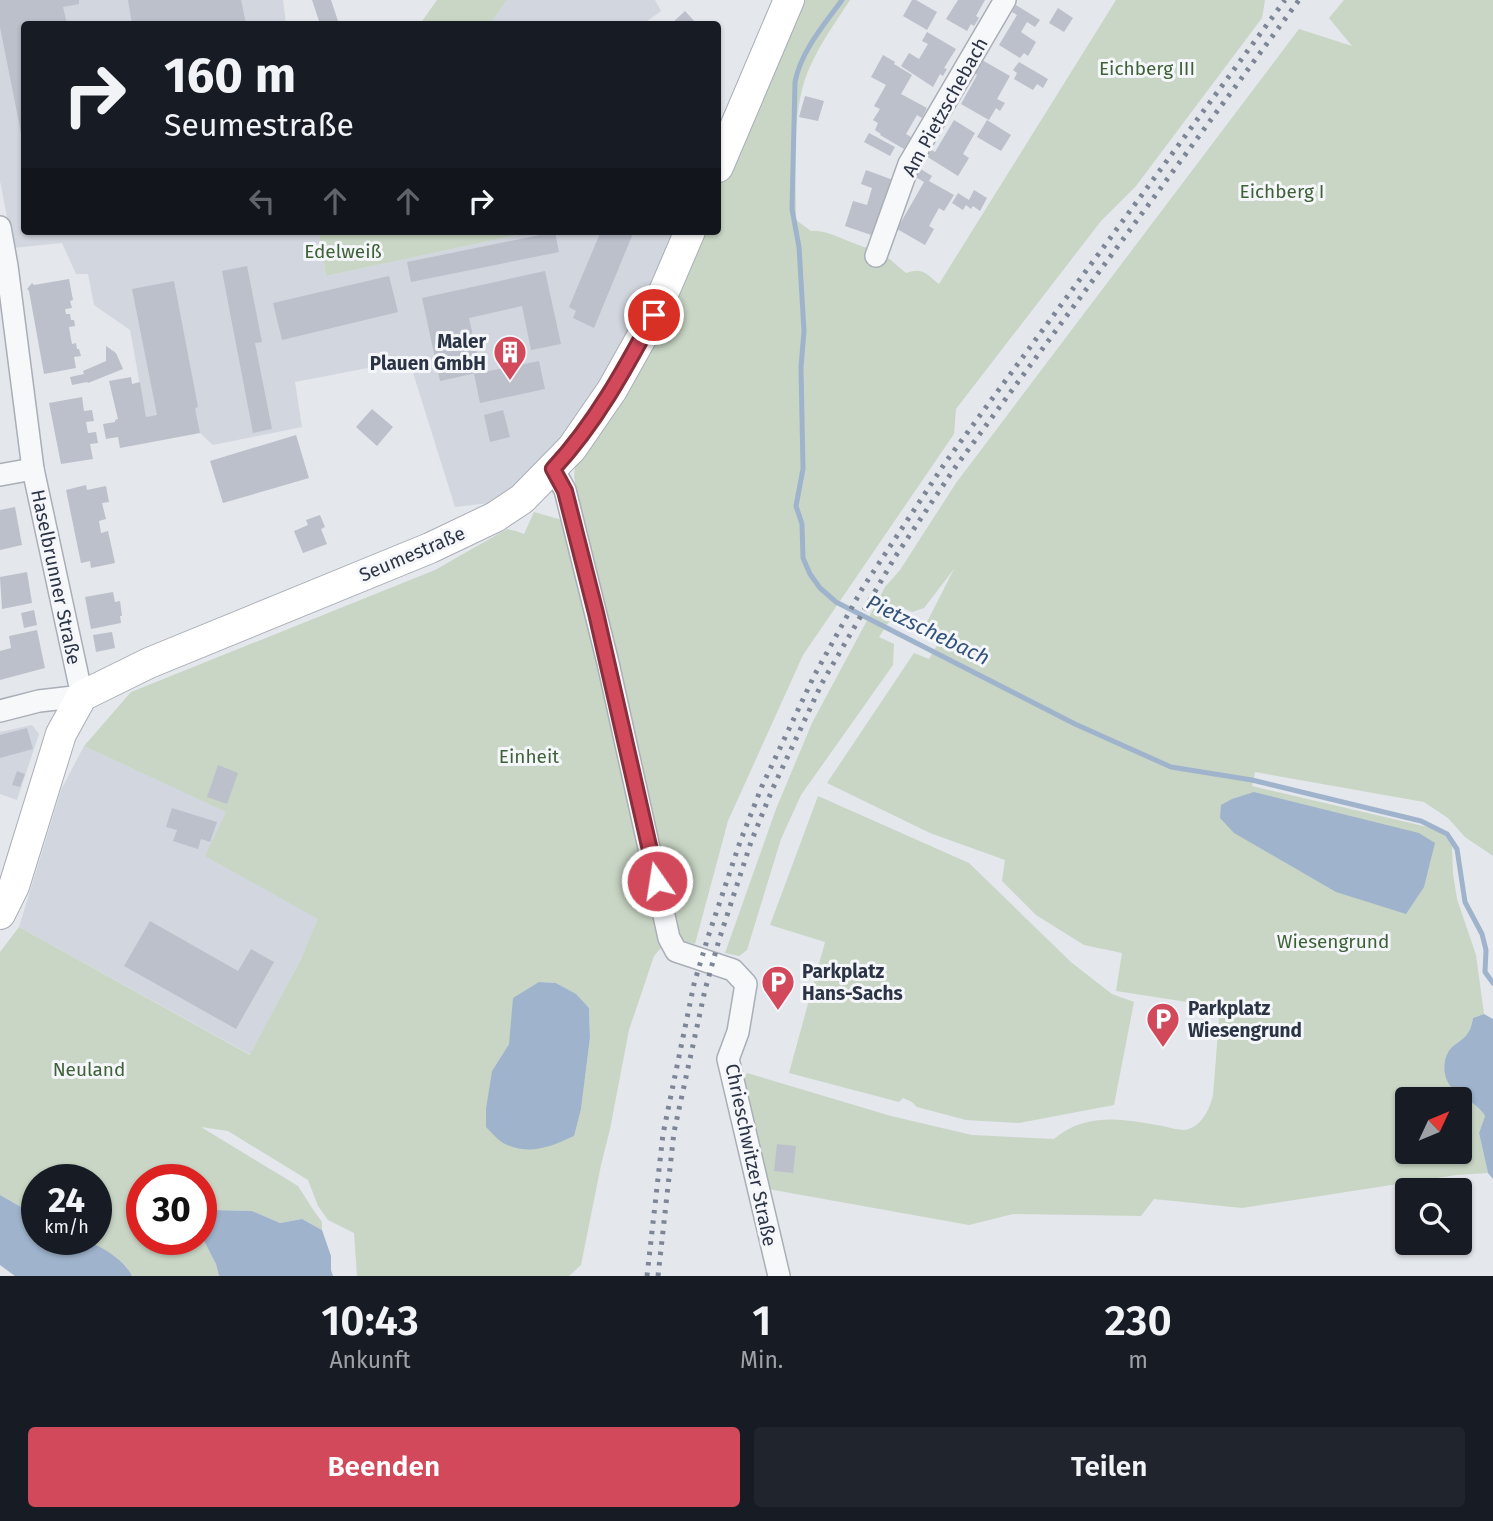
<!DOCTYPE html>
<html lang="de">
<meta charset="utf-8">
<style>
body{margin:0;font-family:"Fira Sans",sans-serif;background:#20242c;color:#f1f3f6;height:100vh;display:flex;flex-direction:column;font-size:26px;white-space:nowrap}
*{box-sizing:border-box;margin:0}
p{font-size:23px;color:#9ea1a6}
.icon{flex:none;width:38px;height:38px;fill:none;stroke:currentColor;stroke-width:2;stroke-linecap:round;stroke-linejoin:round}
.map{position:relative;height:1276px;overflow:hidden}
.side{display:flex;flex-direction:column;background:#171b24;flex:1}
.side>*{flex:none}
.top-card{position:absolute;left:21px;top:21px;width:700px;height:214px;border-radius:7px;box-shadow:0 2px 5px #0004;background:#171b24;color:#f1f3f6;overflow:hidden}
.needle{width:46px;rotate:46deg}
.fabs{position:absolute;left:1395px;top:1087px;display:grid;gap:14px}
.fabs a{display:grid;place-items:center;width:77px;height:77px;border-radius:7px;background:#171b24;box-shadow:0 2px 5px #0004;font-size:35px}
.speed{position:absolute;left:21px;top:1164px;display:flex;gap:14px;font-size:35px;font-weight:700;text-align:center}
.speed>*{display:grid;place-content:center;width:91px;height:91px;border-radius:50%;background:#171b24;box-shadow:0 2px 5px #0004;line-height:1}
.speed small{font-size:18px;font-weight:400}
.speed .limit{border:10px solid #d22;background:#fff;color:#111}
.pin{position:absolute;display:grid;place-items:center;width:60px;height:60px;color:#fff;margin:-30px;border:4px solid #fff;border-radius:50%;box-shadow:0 2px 7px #0007}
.me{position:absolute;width:77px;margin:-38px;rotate:347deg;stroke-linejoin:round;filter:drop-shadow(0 0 5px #0008)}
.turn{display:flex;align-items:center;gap:24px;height:147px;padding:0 28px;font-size:32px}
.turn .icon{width:91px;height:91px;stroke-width:2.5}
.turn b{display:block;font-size:49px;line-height:60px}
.lanes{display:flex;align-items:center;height:66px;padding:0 28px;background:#0003;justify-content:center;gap:35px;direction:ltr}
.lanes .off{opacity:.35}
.eta{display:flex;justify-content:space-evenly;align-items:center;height:119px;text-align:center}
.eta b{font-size:42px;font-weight:600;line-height:49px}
.action{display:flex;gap:14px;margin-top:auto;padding:14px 28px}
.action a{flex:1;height:80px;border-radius:7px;background:#d1495b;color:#fff;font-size:28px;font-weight:600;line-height:80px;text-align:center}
.action a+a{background:#20242c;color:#f1f3f6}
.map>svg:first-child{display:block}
.built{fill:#d2d6de}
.green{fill:#c9d6c5;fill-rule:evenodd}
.water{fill:#9fb4cc}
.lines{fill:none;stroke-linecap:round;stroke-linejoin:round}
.stream{stroke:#9fb4cc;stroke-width:5}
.building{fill:#bbc0ca}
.street-casing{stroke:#a9aeb7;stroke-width:24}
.secondary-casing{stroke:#a9aeb7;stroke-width:32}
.street{stroke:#f7f8fa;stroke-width:21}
.secondary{stroke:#fff;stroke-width:30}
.rail{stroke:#7d8696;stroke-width:5;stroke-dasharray:3.5 7;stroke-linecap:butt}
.route-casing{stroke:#882f3b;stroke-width:18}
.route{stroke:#d1495b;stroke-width:12}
.labels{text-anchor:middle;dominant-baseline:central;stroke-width:6;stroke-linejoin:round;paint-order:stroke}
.park-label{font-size:19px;fill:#3f6138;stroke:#f4f6f9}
.street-label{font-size:19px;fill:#2b3445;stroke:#f4f6f9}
.poi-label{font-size:19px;font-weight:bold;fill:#2b3445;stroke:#f4f6f9;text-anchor:start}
.water-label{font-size:21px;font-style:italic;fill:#34527a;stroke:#f4f6f9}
</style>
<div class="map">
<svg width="1493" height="1276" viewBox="0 0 1493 1276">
<rect width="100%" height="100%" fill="#e4e7ec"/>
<g class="built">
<path d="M 0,0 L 283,0 L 286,24 L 24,24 L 24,231 L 319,231 L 326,276 L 536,231 L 681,231 L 685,232 L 568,445 L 498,502 L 455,507 L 409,360 L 295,382 L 302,427 L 213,445 L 200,433 L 146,417 L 130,330 L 94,305 L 88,274 L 76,274 L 62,243 L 13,248 L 0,181 Z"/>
<path d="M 507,0 L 655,0 L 661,11 L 643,24 L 490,24 Z"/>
<path d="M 32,725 L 39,734 L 17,800 L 0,794 L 0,732 Z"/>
<path d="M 84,746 L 227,812 L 206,856 L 319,919 L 301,959 L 251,1055 L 19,927 L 61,790 Z"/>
</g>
<g class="green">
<path d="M 437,0 L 507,0 L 490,24 L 420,24 Z"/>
<path d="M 800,0 L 850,0 C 832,28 810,57 802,90 C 792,129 796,179 796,220 L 811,231 C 828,229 852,245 871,249 L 867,265 L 878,260 L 880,251 L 906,273 C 923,267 926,274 939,284 L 1116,0 L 1265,0 L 1262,18 L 1136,186 L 1101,221 L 956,409 L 954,434 L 803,655 L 728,821 L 695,944 L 683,941 L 660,949 L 654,956 L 629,1030 L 610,1129 L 601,1165 L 581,1265 L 569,1276 L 357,1276 L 354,1233 L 328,1220 L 318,1206 L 308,1180 L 228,1131 L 201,1127 L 298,1186 L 312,1208 L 322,1222 L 322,1230 L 302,1219 L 280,1223 L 252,1211 L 212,1210 L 201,1207 L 201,1180 L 142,1180 L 142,1239 L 201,1239 L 201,1235 L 216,1264 L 219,1276 L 132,1276 C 123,1256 100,1248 81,1239 L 96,1239 L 96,1180 L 37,1180 L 37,1216 L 0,1195 L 0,952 L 19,927 L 250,1055 L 301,959 L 318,919 L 205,856 L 226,812 L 84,746 L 131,692 L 435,570 L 507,529 L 516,531 L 524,534 L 534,512 L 562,520 L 579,504 L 574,476 L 577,453 L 697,231 L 718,231 L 718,184 L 751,106 ZM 539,982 L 556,983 L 575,994 L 589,1008 L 590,1038 L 581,1109 L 573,1136 L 492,1071 L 509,1044 Z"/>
<path d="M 1344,0 L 1493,0 L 1493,856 L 1465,837 L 1448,818 L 1424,802 L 1255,772 L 1252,786 L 1432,828 L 1444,835 L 1452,846 L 1453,874 L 1457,899 L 1476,955 L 1484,1014 L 1473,1018 L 1469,1033 L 1450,1049 L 1465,1100 C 1475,1103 1480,1108 1485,1116 L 1479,1133 L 1488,1173 L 1456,1175 L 1242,1208 L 1154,1199 L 1141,1216 L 1013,1214 L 969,1225 L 768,1189 L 744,1079 L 747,1073 L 891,1116 L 972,1135 L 1054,1139 C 1084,1113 1121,1118 1157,1125 C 1165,1126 1176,1130 1184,1130 C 1201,1128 1210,1109 1213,1095 L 1220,1007 L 1116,991 L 1122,953 L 1084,945 L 1036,915 L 1002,881 L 1005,860 L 930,833 L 827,783 L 914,653 L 929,659 L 940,640 L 933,636 L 927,622 L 954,569 L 924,608 L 912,612 L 899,606 L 879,637 L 894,644 L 893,665 L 801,795 L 781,839 L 747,950 L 739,956 L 725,953 L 776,809 L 812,723 L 885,587 L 900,570 L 956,483 L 1299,29 L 1352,46 L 1329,18 ZM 1407,1099 L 1460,1099 L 1460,1152 L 1407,1152 Z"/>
<path d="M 319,231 L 536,231 L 326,276 Z"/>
<path d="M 818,796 L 969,863 L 1072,963 L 1112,994 L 1134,1002 L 1114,1105 L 1019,1123 L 966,1120 L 917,1107 L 912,1102 L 903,1098 L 899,1102 L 789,1073 L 825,942 L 770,925 Z"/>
</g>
<g class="water">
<path d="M 1254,792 L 1419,833 L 1435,843 L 1424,887 L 1406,914 L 1336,892 L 1234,833 L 1220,818 L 1221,805 L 1232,799 Z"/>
<path d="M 539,982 L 556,983 L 576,994 L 589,1008 L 590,1038 L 581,1109 L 574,1136 C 550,1147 529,1156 503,1143 C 497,1139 491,1132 486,1127 L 486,1109 L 492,1071 L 509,1044 L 513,998 Z"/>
<path d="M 1484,1014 L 1493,1019 L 1493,1179 L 1488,1173 L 1479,1133 L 1485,1116 C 1476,1101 1464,1101 1452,1088 C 1442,1077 1442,1059 1451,1048 C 1456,1043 1464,1039 1468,1033 C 1471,1029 1472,1022 1473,1018 Z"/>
<path d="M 0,1195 L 37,1216 L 37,1239 C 50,1239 71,1236 83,1240 C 100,1245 125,1260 132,1276 L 15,1276 L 0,1265 Z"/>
<path d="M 201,1207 L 212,1210 L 252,1211 L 280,1223 L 302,1219 L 322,1230 L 331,1256 L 331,1270 L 333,1276 L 219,1276 L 216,1264 L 201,1235 Z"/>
</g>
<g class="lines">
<path class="stream" d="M 842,0 C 824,25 801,51 795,82 L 792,209 L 799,247 L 804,331 L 801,367 L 803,469 L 796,506 L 802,524 L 803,558 L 810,574 L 820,588 L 836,602 L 1075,724 L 1171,767 L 1252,780 L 1421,821 L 1447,834 L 1457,849 L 1465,902 L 1482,934 L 1486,950 L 1485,972 L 1493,983"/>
</g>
<g class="building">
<path d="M 0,0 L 79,0 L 79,4 L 63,7 L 67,24 L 24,24 L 24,143 L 23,143 L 0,27 Z"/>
<path d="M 128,0 L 241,0 L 246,24 L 132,24 Z"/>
<path d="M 312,0 L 331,0 L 338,21 L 327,24 L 320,24 Z"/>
<path d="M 912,0 L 916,0 L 937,12 L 927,30 L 903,16 Z"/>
<path d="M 958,0 L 985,0 L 976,16 L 979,18 L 974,26 L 971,24 L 967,31 L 946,19 Z"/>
<path d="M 1016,5 L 1040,20 L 1035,27 L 1027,22 L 1021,32 L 1036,42 L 1028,56 L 1024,53 L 1020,58 L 999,45 L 1017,15 L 1012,12 Z"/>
<path d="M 1058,8 L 1073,18 L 1064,32 L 1049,23 Z"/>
<path d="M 685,11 L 696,23 L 694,24 L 671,24 Z"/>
<path d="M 927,32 L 956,49 L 944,68 L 947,69 L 943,76 L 940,74 L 933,87 L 901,66 L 909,53 L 919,59 L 928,44 L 922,41 Z"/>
<path d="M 883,55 L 895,62 L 894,64 L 912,75 L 901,94 L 927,108 L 922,118 L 917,115 L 906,134 L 911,137 L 904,149 L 880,135 L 881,134 L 875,130 L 878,123 L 873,120 L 880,109 L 874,106 L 886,85 L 871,77 Z"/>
<path d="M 982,60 L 1010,76 L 997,99 L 1005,103 L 1000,111 L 996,108 L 989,120 L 961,104 L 977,75 L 974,73 Z"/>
<path d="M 1019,62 L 1048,79 L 1043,88 L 1037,84 L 1033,90 L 1014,79 L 1017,73 L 1013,70 Z"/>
<path d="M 805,96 L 824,101 L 818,121 L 799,117 Z"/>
<path d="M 954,120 L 975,133 L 963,154 L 969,158 L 958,176 L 926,156 L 930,149 L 935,152 Z"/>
<path d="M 987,120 L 1011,135 L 1001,151 L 977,137 Z"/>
<path d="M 869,133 L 895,147 L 890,156 L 864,142 Z"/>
<path d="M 919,168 L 932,176 L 929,181 L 954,195 L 944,211 L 939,208 L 929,226 L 934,229 L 925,245 L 897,229 L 924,182 L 914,176 Z"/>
<path d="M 866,170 L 893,180 L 874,236 L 845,226 L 853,201 L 867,205 L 872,188 L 861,184 Z"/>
<path d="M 974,190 L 987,198 L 980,211 L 973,206 L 971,209 L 966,205 L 963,210 L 952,203 L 958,193 L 969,200 Z"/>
<path d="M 601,231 L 634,231 L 594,328 L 573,318 L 576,311 L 569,307 Z"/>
<path d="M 555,232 L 559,252 L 411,282 L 407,262 Z"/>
<path d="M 247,266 L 262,342 L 255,343 L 272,429 L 253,433 L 222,271 Z"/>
<path d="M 545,271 L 561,344 L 531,350 L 522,306 L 469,318 L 481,372 L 440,381 L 422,298 Z"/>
<path d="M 389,276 L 398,312 L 282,340 L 273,303 Z"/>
<path d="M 69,279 L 73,300 L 70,301 L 72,308 L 65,309 L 66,314 L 70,314 L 71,320 L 74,320 L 75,326 L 69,327 L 71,339 L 72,344 L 76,343 L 77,349 L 79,349 L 81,356 L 74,357 L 76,368 L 44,374 L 29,291 L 27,289 L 32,283 L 34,285 Z"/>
<path d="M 174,281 L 198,407 L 195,408 L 200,433 L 120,448 L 118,437 L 106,439 L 103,424 L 115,422 L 115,420 L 118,419 L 109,381 L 131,377 L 132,384 L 140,382 L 146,417 L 157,415 L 132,289 Z"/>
<path d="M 106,346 L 116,353 L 123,369 L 88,383 L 87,382 L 72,385 L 70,377 L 84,374 L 83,371 L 106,361 Z"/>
<path d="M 539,361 L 545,389 L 480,403 L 474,374 Z"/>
<path d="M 82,397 L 84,411 L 92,410 L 94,421 L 86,422 L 88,433 L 96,432 L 98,443 L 90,444 L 93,459 L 61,464 L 49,403 Z"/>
<path d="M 372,409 L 393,427 L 377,446 L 356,427 Z"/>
<path d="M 503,410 L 510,437 L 490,442 L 484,415 Z"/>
<path d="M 296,435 L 309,478 L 223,503 L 210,461 Z"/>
<path d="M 86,485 L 87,490 L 106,486 L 109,502 L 102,503 L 106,519 L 99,521 L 101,533 L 108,531 L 115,563 L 91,568 L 90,561 L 81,563 L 66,490 Z"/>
<path d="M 15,507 L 22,545 L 0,550 L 0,510 Z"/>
<path d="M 320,515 L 325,527 L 321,529 L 327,544 L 303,553 L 294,531 L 308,525 L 306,520 Z"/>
<path d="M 27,572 L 32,603 L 2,609 L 0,577 Z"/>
<path d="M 113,592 L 115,602 L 120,601 L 122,616 L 120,616 L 121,623 L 91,629 L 85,597 Z"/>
<path d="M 34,610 L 37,625 L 24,628 L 21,613 Z"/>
<path d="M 37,630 L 45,668 L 0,680 L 0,651 L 11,648 L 9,636 Z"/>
<path d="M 112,632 L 115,648 L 96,652 L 93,635 Z"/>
<path d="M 27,728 L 33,749 L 0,758 L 0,735 Z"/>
<path d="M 218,765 L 238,773 L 227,804 L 207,797 Z"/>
<path d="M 17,771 L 25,774 L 20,787 L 12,785 Z"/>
<path d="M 172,808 L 217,822 L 210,842 L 201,839 L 198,849 L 173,841 L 177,830 L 166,827 Z"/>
<path d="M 150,921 L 238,971 L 251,949 L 274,962 L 236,1029 L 124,966 Z"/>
<path d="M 777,1144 L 796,1146 L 793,1173 L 774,1171 Z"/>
</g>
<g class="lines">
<defs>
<g id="street">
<path d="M 0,227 L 7,266 L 33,469 L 82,696 L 39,701 L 0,711"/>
<path d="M 876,256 L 909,164 L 1005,0"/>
<path d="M 553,469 L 565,490 L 608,663 L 669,938 L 676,951 L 733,970 L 746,984 L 738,1032 L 728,1059 L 779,1276"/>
<path d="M 0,475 L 33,469"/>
</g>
<g id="secondary">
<path d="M 718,167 L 789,0"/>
<path d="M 0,914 L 14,886 L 61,734 L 82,696 L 149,663 L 430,548 L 495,517 L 522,499 L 572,448 L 612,390 L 654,315 L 690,231"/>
</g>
</defs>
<use href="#street" class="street-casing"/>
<use href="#secondary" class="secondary-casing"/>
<use href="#street" class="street"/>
<use href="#secondary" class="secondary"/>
<g class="rail">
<path d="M 647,1276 L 663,1134 L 694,984 L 708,937 L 740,842 L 762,786 L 814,676 L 862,589 L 945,463 L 1285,0"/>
<path d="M 658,1276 L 674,1132 L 705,990 L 719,940 L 751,842 L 772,790 L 822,683 L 895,557 L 954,469 L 1299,0"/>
</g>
</g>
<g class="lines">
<defs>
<path id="route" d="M 654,315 C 625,369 595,424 553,469 L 565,491 L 596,613 L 657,881"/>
</defs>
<use href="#route" class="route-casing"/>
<use href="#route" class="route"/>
</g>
<defs>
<symbol id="building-pin" viewBox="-11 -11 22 30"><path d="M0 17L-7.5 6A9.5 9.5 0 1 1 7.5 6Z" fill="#d1495b" stroke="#f4f6f9"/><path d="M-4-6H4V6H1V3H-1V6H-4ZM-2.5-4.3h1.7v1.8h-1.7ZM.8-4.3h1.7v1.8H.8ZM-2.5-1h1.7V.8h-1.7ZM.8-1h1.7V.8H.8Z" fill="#fff"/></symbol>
<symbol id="parking-pin" viewBox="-11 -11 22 30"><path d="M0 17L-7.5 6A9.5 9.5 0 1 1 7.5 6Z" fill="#d1495b" stroke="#f4f6f9"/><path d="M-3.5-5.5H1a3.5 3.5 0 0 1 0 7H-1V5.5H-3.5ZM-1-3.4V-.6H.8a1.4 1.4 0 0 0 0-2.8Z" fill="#fff"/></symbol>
</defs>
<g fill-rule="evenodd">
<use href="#building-pin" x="491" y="333" width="38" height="52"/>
<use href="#parking-pin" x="759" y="963" width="38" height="52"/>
<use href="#parking-pin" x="1144" y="1000" width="38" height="52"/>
</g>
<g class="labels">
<g class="park-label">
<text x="1147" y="68">Eichberg III</text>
<text x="1282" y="191">Eichberg I</text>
<text x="343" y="251">Edelweiß</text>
<text x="529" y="756">Einheit</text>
<text x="1333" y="941">Wiesengrund</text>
<text x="89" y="1069">Neuland</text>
</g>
<g class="street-label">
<text transform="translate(945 107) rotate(-61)">Am Pietzschebach</text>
<text transform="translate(412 554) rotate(-23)">Seumestraße</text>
<text transform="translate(56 577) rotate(78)">Haselbrunner Straße</text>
<text transform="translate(751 1155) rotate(78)">Chrieschwitzer Straße</text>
</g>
<g class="poi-label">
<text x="486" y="341" text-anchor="end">Maler<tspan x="486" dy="22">Plauen GmbH</tspan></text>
<text x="802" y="971">Parkplatz<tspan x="802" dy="22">Hans-Sachs</tspan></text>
<text x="1188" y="1008">Parkplatz<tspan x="1188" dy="22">Wiesengrund</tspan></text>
</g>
<g class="water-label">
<text transform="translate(928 630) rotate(26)">Pietzschebach</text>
</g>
</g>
</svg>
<div class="fabs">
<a><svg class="needle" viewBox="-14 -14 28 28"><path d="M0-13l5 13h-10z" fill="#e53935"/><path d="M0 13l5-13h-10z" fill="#9ea1a6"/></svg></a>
<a><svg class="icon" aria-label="search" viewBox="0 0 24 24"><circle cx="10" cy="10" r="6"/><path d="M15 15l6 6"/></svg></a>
</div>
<div class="speed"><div>24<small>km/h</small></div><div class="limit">30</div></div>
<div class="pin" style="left:654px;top:315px;background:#d93025"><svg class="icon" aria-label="arrive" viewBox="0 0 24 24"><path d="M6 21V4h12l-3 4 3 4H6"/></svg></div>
<svg class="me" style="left:657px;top:881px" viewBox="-20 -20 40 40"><circle r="17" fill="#d1495b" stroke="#fff" stroke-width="3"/><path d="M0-11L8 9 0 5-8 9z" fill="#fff"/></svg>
<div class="top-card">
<div class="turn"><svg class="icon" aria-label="right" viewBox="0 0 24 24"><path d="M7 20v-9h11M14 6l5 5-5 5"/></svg><div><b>160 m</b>Seumestraße</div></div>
<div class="lanes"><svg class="icon off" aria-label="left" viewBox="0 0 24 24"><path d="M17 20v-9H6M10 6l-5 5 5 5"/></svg><svg class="icon off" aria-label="ahead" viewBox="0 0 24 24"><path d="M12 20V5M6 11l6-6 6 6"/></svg><svg class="icon off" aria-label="ahead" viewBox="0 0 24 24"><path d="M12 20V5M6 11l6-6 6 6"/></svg><svg class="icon" aria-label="right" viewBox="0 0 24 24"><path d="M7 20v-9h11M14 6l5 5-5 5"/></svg></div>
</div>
</div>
<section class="side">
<div class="eta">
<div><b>10:43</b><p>Ankunft</p></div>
<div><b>1</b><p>Min.</p></div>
<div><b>230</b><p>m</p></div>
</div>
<div class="action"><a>Beenden</a><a>Teilen</a></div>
</section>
